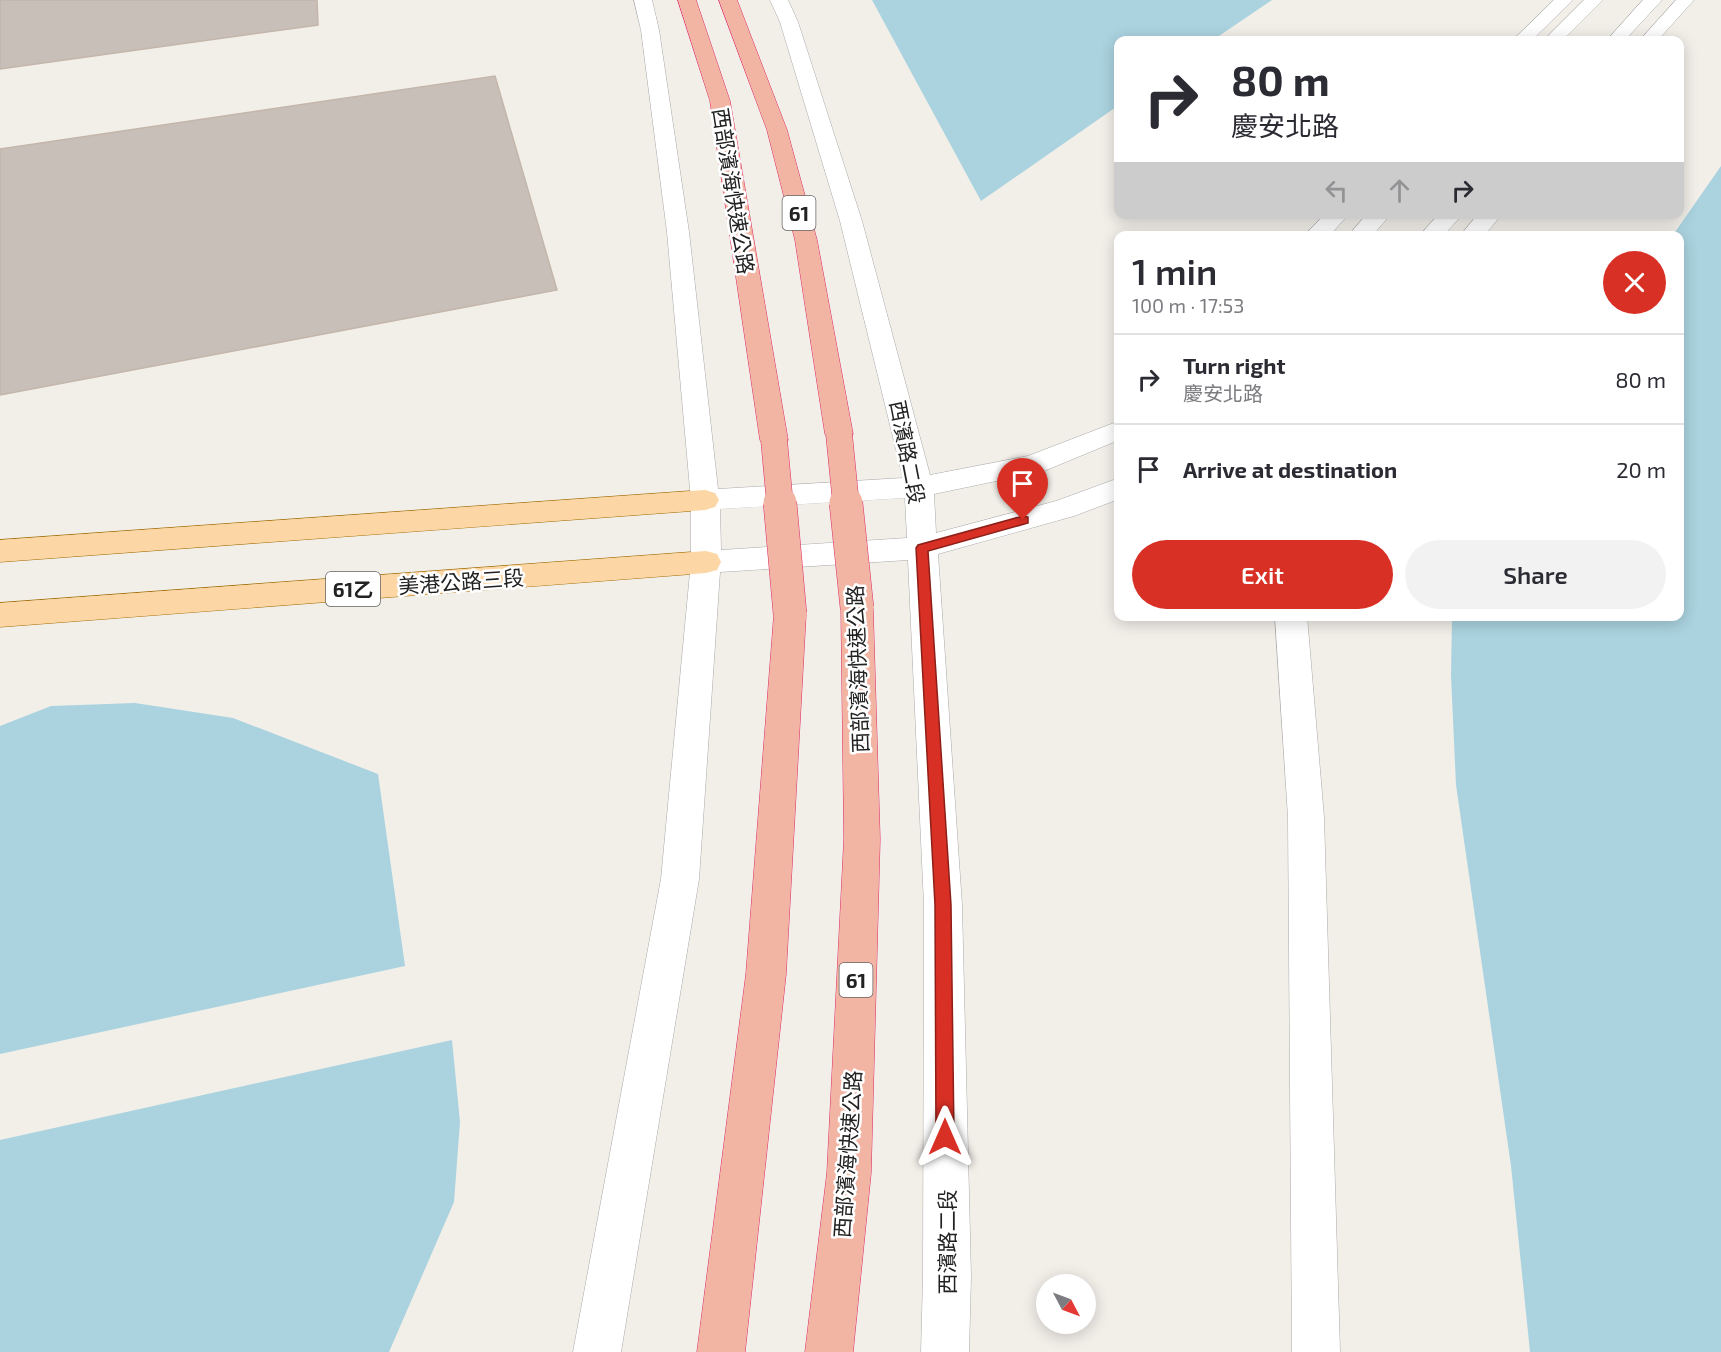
<!DOCTYPE html>
<meta charset="utf-8">
<style>
body{margin:0;font-family:"Exo 2","Noto Sans TC",sans-serif;background:#f2f2f3;color:#2b2b33;height:100vh;display:flex;flex-direction:column;font-size:22px;white-space:nowrap}
*{box-sizing:border-box;margin:0}
p{font-size:20px;color:#7c7c81}
.icon{flex:none;width:33px;height:33px;fill:none;stroke:currentColor;stroke-width:2;stroke-linecap:round;stroke-linejoin:round}
.map{position:relative;flex:1;overflow:hidden}
.sheet{position:absolute;left:1114px;top:231px;width:570px;height:390px;display:flex;flex-direction:column;background:#fff;border-radius:12px;box-shadow:0 3px 15px #0003}
.sheet>*{flex:none}
.banner{position:absolute;left:1114px;top:36px;width:570px;height:183px;border-radius:12px;box-shadow:0 3px 15px #0003;background:#fff;color:#2b2b33;overflow:hidden}
.needle{width:39px;rotate:131deg}
.buttons{position:absolute;left:1036px;top:1274px;display:grid;gap:12px}
.buttons a{display:grid;place-items:center;width:60px;height:60px;border-radius:50%;background:#fff;box-shadow:0 3px 15px #0003;font-size:30px}
.pin{position:absolute;display:grid;place-items:center;width:51px;height:51px;color:#fff;margin:-62px -26px;border-radius:50% 50% 50% 0;rotate:-45deg;box-shadow:0 0 6px #0007}
.pin .icon{rotate:45deg}
.me{position:absolute;width:66px;margin:-33px;rotate:0deg;stroke-linejoin:round;filter:drop-shadow(0 0 4px #0008)}
.turn{display:flex;align-items:center;gap:21px;height:126px;padding:0 18px;font-size:27px}
.turn .icon{width:78px;height:78px;stroke-width:2.5}
.turn b{display:block;font-size:42px;line-height:51px}
.lanes{display:flex;align-items:center;height:57px;padding:0 18px;background:#0003;justify-content:center;gap:30px;direction:ltr}
.lanes .off{opacity:.35}
.round{display:grid;place-items:center;flex:none;width:63px;height:63px;border-radius:32px;background:#f2f2f3}
.overview{display:flex;align-items:center;justify-content:space-between;height:102px;padding:0 18px}
h1{font-size:36px;font-weight:600;line-height:45px}
.action{display:flex;gap:12px;margin-top:auto;padding:12px 18px}
.action a{flex:1;height:69px;border-radius:36px;background:#d93025;color:#fff;font-size:24px;font-weight:600;line-height:69px;text-align:center}
.action a+a{background:#f2f2f3;color:#2b2b33}
ul{padding:0;list-style:none}
li{display:flex;align-items:center;gap:18px;height:90px;padding:0 18px;border-top:2px solid #e1e1e2}
li div{flex:1}
li b{display:block;font-size:22px}
li em{font-style:normal}
.map>svg:first-child{display:block}
.water{fill:#aad3df}
.building{fill:#c7bfb8;stroke:#c4b6ab;stroke-width:1.5}
.lines{fill:none;stroke-linecap:round;stroke-linejoin:round}
.minor-casing{stroke:#a9a9a9;stroke-width:1}
.tertiary-casing{stroke:#a9a9a9;stroke-width:1}
.primary-casing{stroke:#a06b00;stroke-width:1}
.trunk-casing{stroke:#dc2a67;stroke-width:1}
.minor{fill:#fff;fill-rule:evenodd}
.tertiary{fill:#fff;fill-rule:evenodd}
.primary{fill:#fcd6a4;fill-rule:evenodd}
.trunk{fill:#f2b4a3;fill-rule:evenodd}
.trunk-bridge-far1-casing{stroke:#dc2a67;stroke-width:27;stroke-linecap:butt}
.trunk-bridge-casing{stroke:#dc2a67;stroke-width:34;stroke-linecap:butt}
.trunk-bridge-far1{stroke:#f2b4a3;stroke-width:26}
.trunk-bridge{stroke:#f2b4a3;stroke-width:33}
.route{fill:#d93025;stroke:#8d1f18;stroke-width:1.5}
.labels{text-anchor:middle;dominant-baseline:central;stroke-width:5;stroke-linejoin:round;paint-order:stroke}
.shield{fill:#fff;stroke:#646464;stroke-width:1.5}
.shield-label{font-size:20px;font-weight:bold;fill:#222}
.street-label{font-size:21px;fill:#222;stroke:#fff}
</style>
<div class="map">
<svg width="1721" height="1352" viewBox="0 0 1721 1352">
<rect width="100%" height="100%" fill="#f2efe9"/>
<g class="water">
<path d="M 872,0 L 1272,0 L 1213,40 L 1119,40 L 1119,105 L 981,201 Z"/>
<path d="M 1721,166 L 1721,1352 L 1530,1352 L 1511,1166 L 1456,785 L 1451,675 L 1452,617 L 1680,616 L 1680,236 L 1673,235 Z"/>
<path d="M 135,703 L 233,718 L 378,774 L 405,966 L 0,1054 L 0,726 L 51,706 Z"/>
<path d="M 452,1040 L 460,1122 L 454,1202 L 389,1352 L 0,1352 L 0,1140 Z"/>
</g>
<g class="building">
<path d="M 0,0 L 317,0 L 318,25 L 0,69 Z"/>
<path d="M 495,76 L 557,290 L 0,395 L 0,149 Z"/>
</g>
<g class="lines">
<defs>
<g id="minor">
<path d="M 1554,0 L 1573,0 L 1532,40 L 1513,40 Z"/>
<path d="M 1676,0 L 1694,0 L 1658,40 L 1640,40 Z"/>
<path d="M 1325,214 L 1349,214 L 1329,236 L 1304,236 Z"/>
<path d="M 1478,214 L 1502,214 L 1484,236 L 1460,236 Z"/>
<path d="M 1275,616 L 1307,616 L 1324,817 L 1340,1352 L 1292,1352 L 1288,817 Z"/>
</g>
<g id="tertiary">
<path d="M 634,0 L 652,0 L 659,30 L 689,232 L 718,489 L 903,478 L 840,221 L 780,22 L 770,0 L 788,0 L 798,22 L 862,221 L 930,475 L 1028,456 L 1119,421 L 1119,440 L 1044,471 L 934,494 L 936,533 L 1056,501 L 1119,478 L 1119,499 L 1074,516 L 938,554 L 962,905 L 971,1277 L 969,1352 L 921,1352 L 923,1277 L 924,905 L 908,560 L 720,572 L 699,879 L 621,1352 L 573,1352 L 661,879 L 691,562 L 691,500 L 667,232 L 641,30 ZM 905,498 L 907,538 L 721,550 L 720,509 Z"/>
<path d="M 1584,0 L 1603,0 L 1563,40 L 1544,40 Z"/>
<path d="M 1643,0 L 1662,0 L 1625,40 L 1607,40 Z"/>
<path d="M 1367,214 L 1391,214 L 1372,236 L 1348,236 Z"/>
<path d="M 1439,214 L 1463,214 L 1443,236 L 1419,236 Z"/>
</g>
<g id="primary">
<path d="M 705,490 L 715,493 L 719,500 L 715,507 L 705,510 L 0,562 L 0,540 Z"/>
<path d="M 706,551 L 717,554 L 721,562 L 717,570 L 706,573 L 0,627 L 0,603 Z"/>
</g>
<g id="trunk">
<path d="M 678,0 L 696,0 L 730,101 L 788,440 L 784,446 L 774,449 L 764,446 L 760,440 L 710,101 Z"/>
<path d="M 719,0 L 737,0 L 787,130 L 817,240 L 853,434 L 849,440 L 839,443 L 829,440 L 825,434 L 795,240 L 767,130 Z"/>
<path d="M 857,596 L 868,600 L 873,608 L 880,839 L 871,1173 L 853,1352 L 805,1352 L 827,1173 L 844,839 L 841,608 L 846,600 Z"/>
<path d="M 790,602 L 801,605 L 806,614 L 786,974 L 745,1352 L 697,1352 L 746,974 L 774,614 L 779,605 Z"/>
</g>
</defs>
<use href="#minor" class="minor-casing"/>
<use href="#tertiary" class="tertiary-casing"/>
<use href="#primary" class="primary-casing"/>
<use href="#trunk" class="trunk-casing"/>
<use href="#minor" class="minor"/>
<use href="#tertiary" class="tertiary"/>
<use href="#primary" class="primary"/>
<use href="#trunk" class="trunk"/>
<defs>
<g id="trunk-bridge-far1">
<path d="M 839,434 L 846,504"/>
<path d="M 774,440 L 780,504"/>
</g>
<g id="trunk-bridge">
<path d="M 780,503 L 790,614"/>
<path d="M 846,503 L 857,608"/>
</g>
</defs>
<use href="#trunk-bridge-far1" class="trunk-bridge-far1-casing"/>
<use href="#trunk-bridge" class="trunk-bridge-casing"/>
<use href="#trunk-bridge-far1" class="trunk-bridge-far1"/>
<use href="#trunk-bridge" class="trunk-bridge"/>
</g>
<path class="route" d="M 1023,516 L 1028,517 L 1028,523 L 928,551 L 951,905 L 954,1137 L 952,1144 L 945,1147 L 939,1144 L 936,1137 L 935,905 L 916,548 L 918,545 Z"/>
<g class="labels">
<g class="shield">
<rect x="782.5" y="196" width="33" height="34" rx="4.5"/>
<rect x="326" y="572" width="54" height="34" rx="4.5"/>
<rect x="839.5" y="963" width="33" height="34" rx="4.5"/>
</g>
<g class="shield-label">
<text x="799" y="213">61</text>
<text x="353" y="589">61乙</text>
<text x="856" y="980">61</text>
</g>
<g class="street-label">
<text transform="translate(734 191) rotate(81)">西部濱海快速公路</text>
<text transform="translate(908 452) rotate(79)">西濱路二段</text>
<text transform="translate(461 581) rotate(-4)">美港公路三段</text>
<text transform="translate(857 669) rotate(-92)">西部濱海快速公路</text>
<text transform="translate(847 1154) rotate(-86)">西部濱海快速公路</text>
<text transform="translate(946 1242) rotate(-90)">西濱路二段</text>
</g>
</g>
</svg>
<div class="buttons">
<a><svg class="needle" viewBox="-14 -14 28 28"><path d="M0-13l5 13h-10z" fill="#e53935"/><path d="M0 13l5-13h-10z" fill="#7c7c81"/></svg></a>
</div>
<div class="pin" style="left:1023px;top:520px;background:#d93025"><svg class="icon" aria-label="arrive" viewBox="0 0 24 24"><path d="M6 21V4h12l-3 4 3 4H6"/></svg></div>
<svg class="me" style="left:945px;top:1137px" viewBox="-20 -20 40 40"><path d="M0-17L14 15 0 8-14 15z" fill="#d93025" stroke="#fff" stroke-width="4"/></svg>
<div class="banner">
<div class="turn"><svg class="icon" aria-label="right" viewBox="0 0 24 24"><path d="M7 20v-9h11M14 6l5 5-5 5"/></svg><div><b>80 m</b>慶安北路</div></div>
<div class="lanes"><svg class="icon off" aria-label="left" viewBox="0 0 24 24"><path d="M17 20v-9H6M10 6l-5 5 5 5"/></svg><svg class="icon off" aria-label="ahead" viewBox="0 0 24 24"><path d="M12 20V5M6 11l6-6 6 6"/></svg><svg class="icon" aria-label="right" viewBox="0 0 24 24"><path d="M7 20v-9h11M14 6l5 5-5 5"/></svg></div>
</div>
<section class="sheet">
<div class="overview"><div><h1>1 min</h1><p>100 m · 17:53</p></div><a class="round" style="background:#d93025;color:#fff"><svg class="icon" aria-label="close" viewBox="0 0 24 24"><path d="M6 6l12 12M18 6L6 18"/></svg></a></div>
<ul>
<li><svg class="icon" aria-label="right" viewBox="0 0 24 24"><path d="M7 20v-9h11M14 6l5 5-5 5"/></svg><div><b>Turn right</b><p>慶安北路</p></div><em>80 m</em></li>
<li><svg class="icon" aria-label="arrive" viewBox="0 0 24 24"><path d="M6 21V4h12l-3 4 3 4H6"/></svg><div><b>Arrive at destination</b></div><em>20 m</em></li>
</ul>
<div class="action"><a>Exit</a><a>Share</a></div>
</section>
</div>
